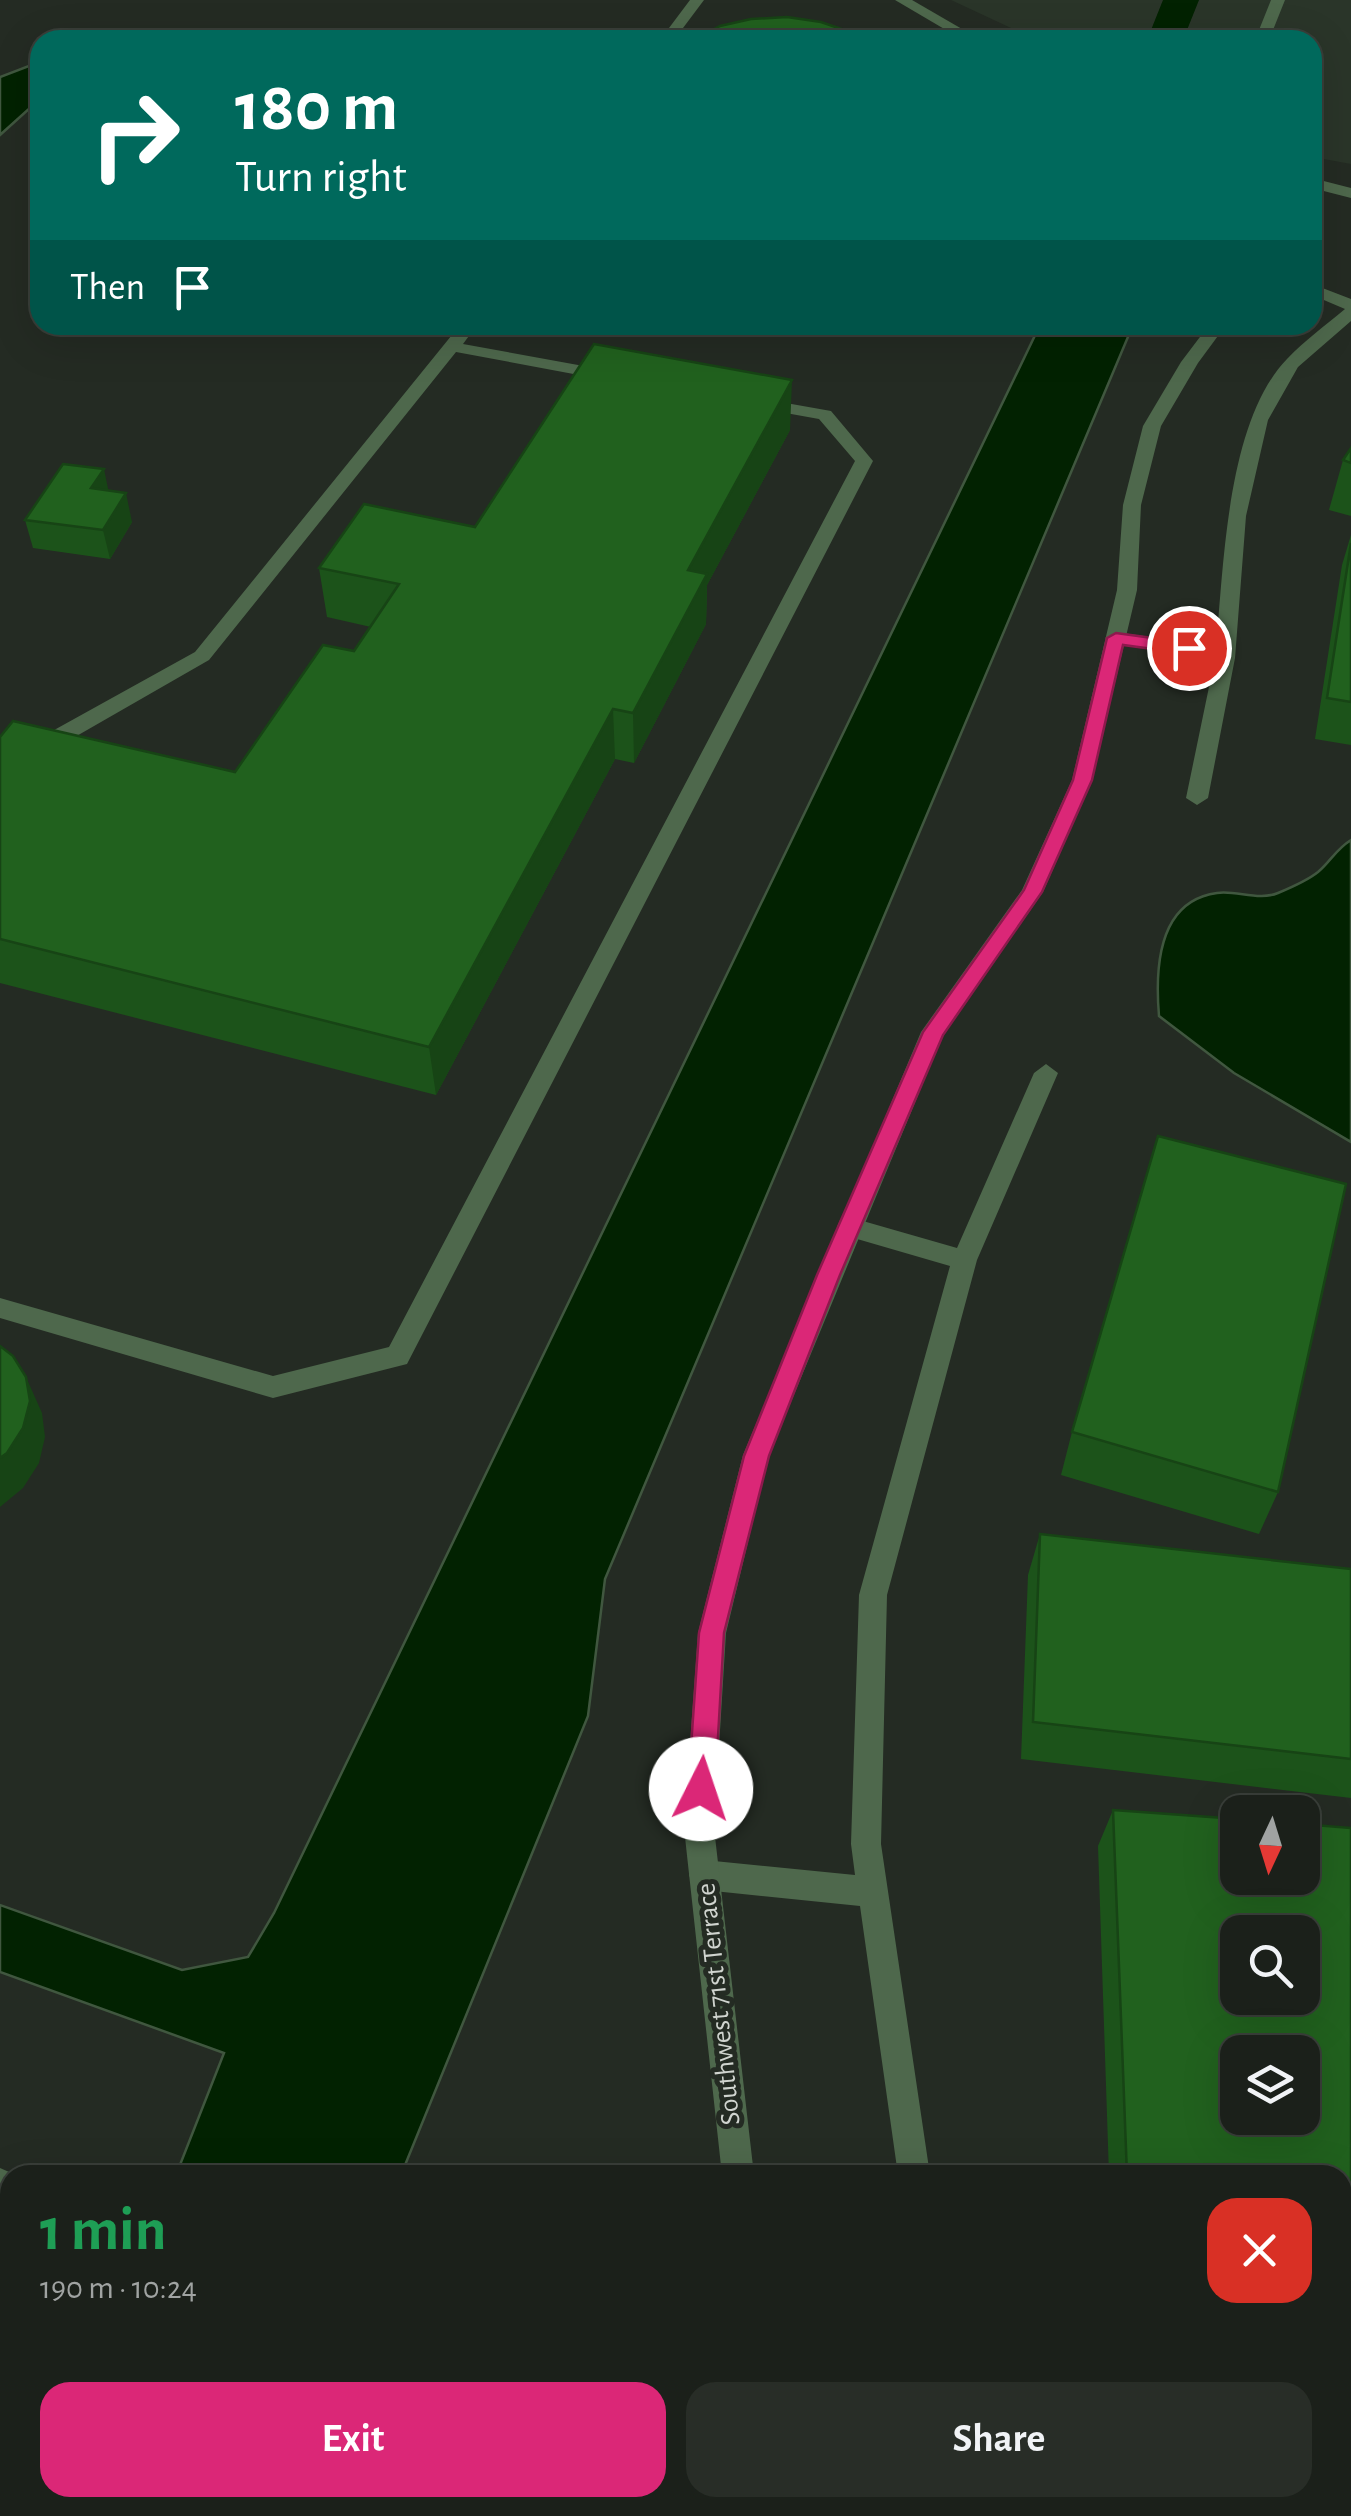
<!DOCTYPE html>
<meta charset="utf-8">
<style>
body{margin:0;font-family:"Alegreya Sans",sans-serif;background:#282d27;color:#f1f3f6;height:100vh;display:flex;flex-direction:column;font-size:38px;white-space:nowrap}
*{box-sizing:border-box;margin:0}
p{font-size:32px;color:#a0a3a2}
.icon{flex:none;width:55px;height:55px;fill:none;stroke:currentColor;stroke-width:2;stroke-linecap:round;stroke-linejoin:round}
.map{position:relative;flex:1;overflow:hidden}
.side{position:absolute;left:0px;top:2165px;width:1352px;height:352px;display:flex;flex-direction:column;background:#1b201a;border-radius:30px 30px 0 0;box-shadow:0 10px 40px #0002,0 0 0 2px #393e39}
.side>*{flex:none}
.hud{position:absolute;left:30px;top:30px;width:1292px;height:305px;border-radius:30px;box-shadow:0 10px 40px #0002,0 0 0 2px #393e39;background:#00695c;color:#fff;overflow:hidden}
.needle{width:65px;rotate:184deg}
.buttons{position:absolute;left:1220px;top:1795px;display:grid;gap:20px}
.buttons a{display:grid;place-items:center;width:100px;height:100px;border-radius:20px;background:#1b201a;box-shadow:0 10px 40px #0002,0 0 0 2px #393e39;font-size:50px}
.pin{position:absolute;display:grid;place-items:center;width:85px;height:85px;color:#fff;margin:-42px;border:5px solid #fff;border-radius:50%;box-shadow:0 2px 10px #0007}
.me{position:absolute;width:110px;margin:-55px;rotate:4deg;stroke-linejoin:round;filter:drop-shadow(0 0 8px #0008)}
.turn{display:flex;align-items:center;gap:35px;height:210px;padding:0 40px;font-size:45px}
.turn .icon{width:130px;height:130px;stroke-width:2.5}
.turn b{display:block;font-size:70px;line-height:85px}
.then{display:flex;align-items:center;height:95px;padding:0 40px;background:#0003;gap:20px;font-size:38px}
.round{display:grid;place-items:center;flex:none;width:105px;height:105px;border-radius:30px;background:#282d27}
.summary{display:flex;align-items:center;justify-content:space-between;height:170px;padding:0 40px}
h1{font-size:60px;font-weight:600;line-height:75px;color:#1e9e55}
.cta{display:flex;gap:20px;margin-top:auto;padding:20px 40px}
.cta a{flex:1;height:115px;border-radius:30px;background:#db2777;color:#fff;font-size:40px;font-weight:600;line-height:115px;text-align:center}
.cta a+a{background:#282d27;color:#f1f3f6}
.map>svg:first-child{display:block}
.built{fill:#2a3529}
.water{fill:#022201;stroke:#40573f;stroke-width:2.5}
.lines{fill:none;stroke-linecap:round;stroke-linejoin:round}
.canal{fill:#022201;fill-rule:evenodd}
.service{fill:#4e684c;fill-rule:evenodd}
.minor{fill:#4e684c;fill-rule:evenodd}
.tertiary{fill:#4e684c;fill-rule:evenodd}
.wall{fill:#1c531a}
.shaded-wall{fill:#174415}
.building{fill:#21611e;stroke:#174415;stroke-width:2.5;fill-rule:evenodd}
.route{fill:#db2777;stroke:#8e194d;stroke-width:2.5}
.labels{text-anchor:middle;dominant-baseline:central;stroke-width:10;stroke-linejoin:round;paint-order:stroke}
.street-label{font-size:28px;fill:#d0d4cf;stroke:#242b23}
</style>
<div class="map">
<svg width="1351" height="2516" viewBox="0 0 1351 2516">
<rect width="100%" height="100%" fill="#242b23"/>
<path class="built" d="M 951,0 L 1351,0 L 1351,164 L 1313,157 L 1312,40 L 1037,40 Z"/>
<g class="water">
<path d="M 34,64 L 40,65 L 40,99 L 0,135 L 0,77 Z"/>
<path d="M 1040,325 L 1133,325 L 605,1579 L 588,1716 L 401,2175 L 176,2175 L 224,2053 L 0,1972 L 0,1905 L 182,1970 L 248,1957 L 274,1913 Z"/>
<path d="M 1351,840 L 1351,1142 L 1234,1073 L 1159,1016 C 1155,969 1158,901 1217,893 C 1236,890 1259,901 1278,893 C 1290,888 1308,880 1318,872 C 1331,861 1336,849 1351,840 Z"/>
<path d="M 44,2508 L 265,2508 L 262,2516 L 41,2516 Z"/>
</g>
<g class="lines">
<path class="canal" d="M 1163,0 L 1199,0 L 1183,40 L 1147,40 Z"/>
<g class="service">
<path d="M 690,0 L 704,0 L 674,40 L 660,40 Z"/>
<path d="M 1312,284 L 1351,299 L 1351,321 L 1298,367 L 1268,420 L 1246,516 L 1235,658 L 1208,798 L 1197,805 L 1186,798 L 1215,658 L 1115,644 L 1105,638 L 1115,632 L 1216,646 C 1224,563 1227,421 1287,359 C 1304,341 1326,325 1345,309 L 1312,295 Z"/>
<path d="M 460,325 L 477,325 L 463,344 L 611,371 L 620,376 L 611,381 L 456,352 L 209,660 L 0,780 L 0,760 L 195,652 Z"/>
<path d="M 758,398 L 831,411 L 873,461 L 407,1364 L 273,1398 L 0,1318 L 0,1298 L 273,1376 L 389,1347 L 855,461 L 819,419 L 752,407 L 749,403 Z"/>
<path d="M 1046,1064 L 1058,1073 L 977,1260 L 887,1595 L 881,1844 L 930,2175 L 898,2175 L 860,1906 L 704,1890 L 693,1885 L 689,1875 L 693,1865 L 704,1860 L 855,1875 L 851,1844 L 859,1595 L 950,1266 L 840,1234 L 837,1227 L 840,1220 L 849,1217 L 957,1248 L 1034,1073 Z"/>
<path d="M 0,2168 L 16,2175 L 10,2175 L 10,2206 L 0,2202 Z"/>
<path d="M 10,2334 L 10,2386 L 0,2390 L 0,2338 Z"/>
<rect x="922" y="2508" width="36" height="8"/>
</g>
<g class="minor">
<path d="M 1271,0 L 1285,0 L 1269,40 L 1255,40 Z"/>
<path d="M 1209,325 L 1226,325 L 1198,363 L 1161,426 L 1141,505 L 1137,590 L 1092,780 L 1043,892 L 943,1035 L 769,1455 L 726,1633 L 714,1828 L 754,2175 L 722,2175 L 684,1828 L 698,1633 L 743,1455 L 921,1032 L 1022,890 L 1072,780 L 1117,590 L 1123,505 L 1143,426 L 1181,362 Z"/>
<rect x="746" y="2508" width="36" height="8"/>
</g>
<g class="tertiary">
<path d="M 895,0 L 912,0 L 981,40 L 963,40 Z"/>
<path d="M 1312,178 L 1351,188 L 1351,198 L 1312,188 Z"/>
</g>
</g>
<g class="wall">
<path d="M 790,430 L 707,585 L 706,624 L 634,763 L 615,759 L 436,1095 L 0,983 L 0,737 L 235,772 L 354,651 L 371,627 L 327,617 L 319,568 L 475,527 Z"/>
<path d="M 1351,448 L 1351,516 L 1329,510 L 1343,460 Z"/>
<path d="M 109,491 L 132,522 L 110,559 L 33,548 L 25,520 Z"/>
<path d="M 1351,535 L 1351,745 L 1315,739 L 1342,565 Z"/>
<path d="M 1072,1432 L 1278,1492 L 1259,1534 L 1061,1475 Z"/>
<path d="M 1040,1534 L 1351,1569 L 1351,1798 L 1021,1759 L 1028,1575 Z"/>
<path d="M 1113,1810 L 1351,1828 L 1351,2349 L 1342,2349 L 1342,2175 L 1109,2175 L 1098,1846 Z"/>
</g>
<g class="shaded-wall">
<path d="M 792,380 L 790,430 L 707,585 L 706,624 L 634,763 L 633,713 L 688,570 Z"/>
<path d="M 104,469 L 110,498 L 91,488 Z"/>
<path d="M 126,493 L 132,522 L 110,559 L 103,530 Z"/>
<path d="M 613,709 L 615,759 L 436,1095 L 429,1047 Z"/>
<path d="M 26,1377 L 42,1413 L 45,1437 L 39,1463 L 23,1488 L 0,1507 L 0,1458 Z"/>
</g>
<g class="building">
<path d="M 787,17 L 821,22 L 850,32 L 862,40 L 694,40 L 720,26 L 751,19 Z"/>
<path d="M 594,344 L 792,380 L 688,570 L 707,574 L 633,713 L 613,709 L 429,1047 L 0,939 L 0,737 L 13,721 L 235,772 L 323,645 L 354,651 L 399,584 L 319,568 L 364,504 L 475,527 Z"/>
<path d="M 1351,448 L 1351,463 L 1343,460 Z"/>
<path d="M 63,464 L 104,469 L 91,488 L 126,493 L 103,530 L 25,520 Z"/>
<path d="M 1351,543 L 1351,702 L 1327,698 Z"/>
<path d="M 1158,1136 L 1346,1184 L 1278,1492 L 1072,1432 Z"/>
<path d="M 0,1346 L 13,1356 L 26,1377 L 30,1401 L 23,1428 L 7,1453 L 0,1458 Z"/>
<path d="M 1040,1534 L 1351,1569 L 1351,1759 L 1033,1722 Z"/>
<path d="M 1113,1810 L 1238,1819 L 1238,1878 L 1302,1878 L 1302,1824 L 1351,1828 L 1351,2326 L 1342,2325 L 1342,2175 L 1127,2175 ZM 1238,1932 L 1302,1932 L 1302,1998 L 1238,1998 ZM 1238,2052 L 1302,2052 L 1302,2118 L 1238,2118 Z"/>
</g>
<path class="route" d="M 1116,633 L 1189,643 L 1198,648 L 1189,654 L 1123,645 L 1092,780 L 1042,892 L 943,1035 L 840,1275 L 769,1456 L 724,1633 L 715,1789 L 711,1798 L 701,1802 L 692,1798 L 688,1789 L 699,1633 L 744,1456 L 817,1275 L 923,1032 L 1024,890 L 1073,780 L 1107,638 Z"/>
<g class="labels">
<g class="street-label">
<text transform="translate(719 2004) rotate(-96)">Southwest 71st Terrace</text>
</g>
</g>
</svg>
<div class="buttons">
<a><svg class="needle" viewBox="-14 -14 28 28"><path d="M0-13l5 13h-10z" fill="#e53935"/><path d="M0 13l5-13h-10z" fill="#a0a3a2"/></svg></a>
<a><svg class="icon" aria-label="search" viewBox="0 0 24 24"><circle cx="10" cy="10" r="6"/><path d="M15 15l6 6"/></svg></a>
<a><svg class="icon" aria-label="layers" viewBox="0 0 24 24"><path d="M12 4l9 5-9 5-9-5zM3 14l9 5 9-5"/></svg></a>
</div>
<div class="pin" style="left:1189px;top:648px;background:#d93025"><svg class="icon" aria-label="arrive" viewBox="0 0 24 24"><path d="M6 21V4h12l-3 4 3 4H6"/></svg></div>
<svg class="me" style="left:701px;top:1789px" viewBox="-20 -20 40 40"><circle r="19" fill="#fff"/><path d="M0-13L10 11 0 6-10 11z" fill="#db2777"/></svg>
<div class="hud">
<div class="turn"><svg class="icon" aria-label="right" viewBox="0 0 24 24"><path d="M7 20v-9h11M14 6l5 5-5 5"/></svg><div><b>180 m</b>Turn right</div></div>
<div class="then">Then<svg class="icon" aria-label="arrive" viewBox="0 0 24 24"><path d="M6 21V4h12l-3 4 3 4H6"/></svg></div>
</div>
<section class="side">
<div class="summary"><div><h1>1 min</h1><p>190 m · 10:24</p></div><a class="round" style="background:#d93025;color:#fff"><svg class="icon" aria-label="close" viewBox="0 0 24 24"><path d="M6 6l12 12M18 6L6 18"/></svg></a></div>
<div class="cta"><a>Exit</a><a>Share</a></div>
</section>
</div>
